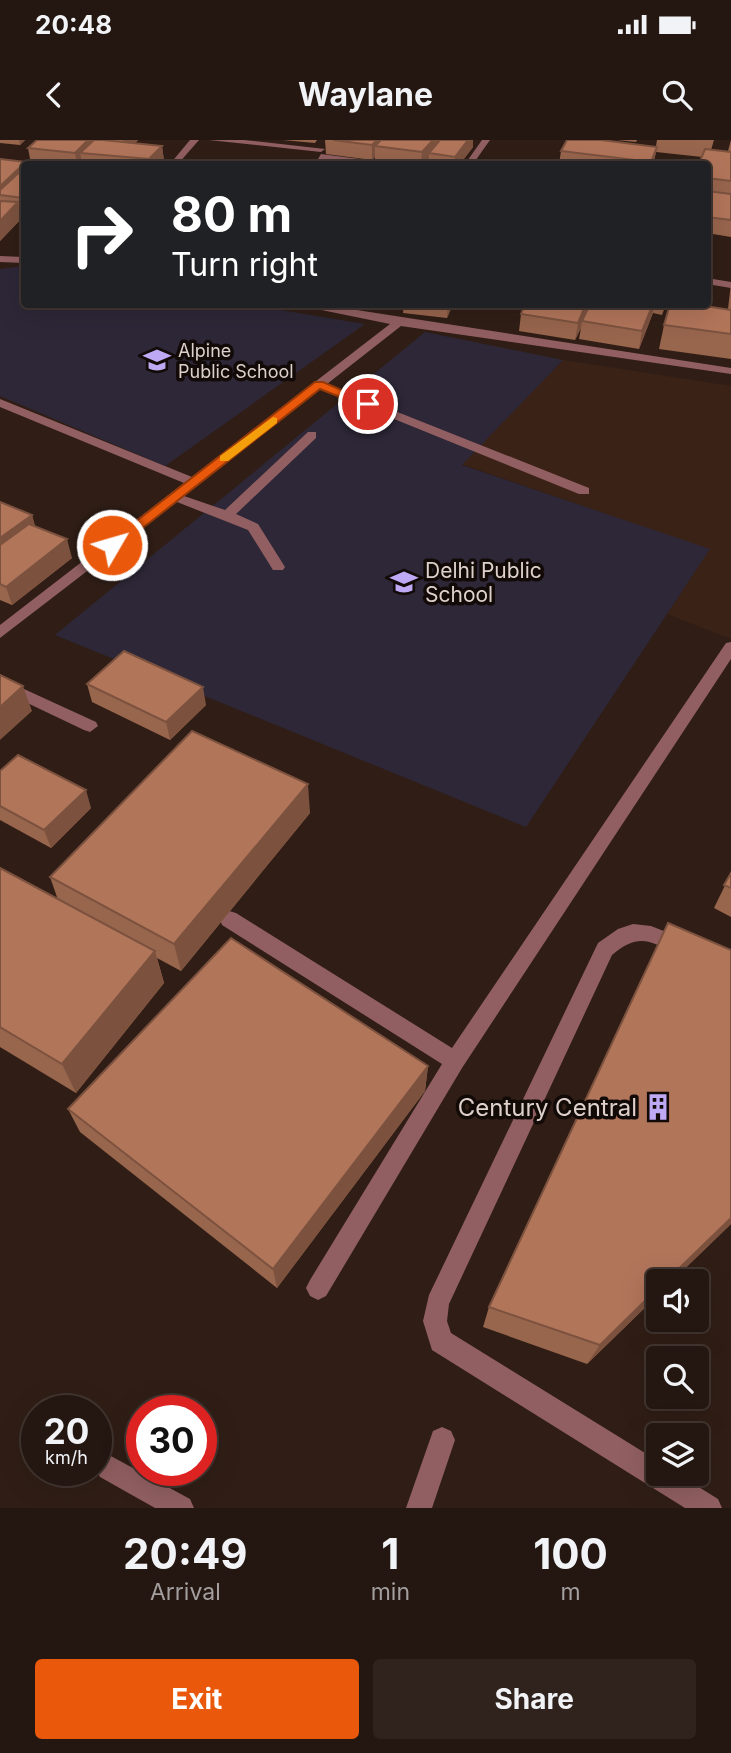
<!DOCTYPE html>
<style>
body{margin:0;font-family:Inter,sans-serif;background:#30231e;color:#f1f3f6;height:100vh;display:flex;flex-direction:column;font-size:26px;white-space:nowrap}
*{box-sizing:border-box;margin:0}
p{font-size:23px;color:#a39f9f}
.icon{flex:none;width:38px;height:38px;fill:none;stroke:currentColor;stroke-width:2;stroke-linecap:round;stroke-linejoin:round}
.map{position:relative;height:1368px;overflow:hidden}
.drawer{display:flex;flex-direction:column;background:#241610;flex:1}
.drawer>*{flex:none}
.guide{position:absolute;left:21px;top:21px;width:690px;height:147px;border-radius:7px;box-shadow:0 7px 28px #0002,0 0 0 2px #413530;background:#202124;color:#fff;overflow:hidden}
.tools{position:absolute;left:646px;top:1129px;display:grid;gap:14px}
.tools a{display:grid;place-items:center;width:63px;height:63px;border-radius:7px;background:#241610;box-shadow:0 7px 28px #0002,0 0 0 2px #413530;font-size:35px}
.speed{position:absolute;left:21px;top:1255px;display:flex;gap:14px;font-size:35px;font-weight:700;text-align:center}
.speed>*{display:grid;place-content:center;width:91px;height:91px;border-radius:50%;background:#241610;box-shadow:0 7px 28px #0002,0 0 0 2px #413530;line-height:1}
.speed small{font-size:18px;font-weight:400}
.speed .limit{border:10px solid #d22;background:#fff;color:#111}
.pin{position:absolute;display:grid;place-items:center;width:60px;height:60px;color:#fff;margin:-30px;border:4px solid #fff;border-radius:50%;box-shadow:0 2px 7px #0007}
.me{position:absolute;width:77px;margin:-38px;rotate:52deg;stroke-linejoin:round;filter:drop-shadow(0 0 5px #0008)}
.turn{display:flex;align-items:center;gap:24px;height:147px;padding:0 35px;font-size:32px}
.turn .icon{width:91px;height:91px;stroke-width:2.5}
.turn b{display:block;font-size:49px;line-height:60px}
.eta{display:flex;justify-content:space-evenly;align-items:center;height:119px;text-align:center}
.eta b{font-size:42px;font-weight:700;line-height:49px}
.button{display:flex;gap:14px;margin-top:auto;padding:14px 35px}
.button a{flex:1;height:80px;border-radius:7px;background:#ea580c;color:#fff;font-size:28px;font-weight:700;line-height:80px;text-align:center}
.button a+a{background:#30231e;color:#f1f3f6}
.status{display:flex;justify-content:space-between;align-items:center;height:49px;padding:0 35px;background:#241610;direction:ltr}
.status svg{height:19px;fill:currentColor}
header{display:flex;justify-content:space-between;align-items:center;height:91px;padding:0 35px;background:#241610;font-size:32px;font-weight:700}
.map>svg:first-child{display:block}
.built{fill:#3b2217}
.education{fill:#2d2737}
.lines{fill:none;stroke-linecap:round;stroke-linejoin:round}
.minor{fill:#915f61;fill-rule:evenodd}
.wall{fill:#98654d}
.shaded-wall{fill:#7c523f}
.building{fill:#b1755a;stroke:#7c523f;stroke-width:2}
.route{fill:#ea580c;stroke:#983908;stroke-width:2}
.slow{fill:#f59e0b}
.labels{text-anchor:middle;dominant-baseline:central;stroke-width:7;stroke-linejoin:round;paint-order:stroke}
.far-poi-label{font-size:18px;fill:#ded1cc;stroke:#120a07;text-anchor:start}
.poi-label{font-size:21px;fill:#ded1cc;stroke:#120a07;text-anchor:start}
.near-poi-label{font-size:24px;fill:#ded1cc;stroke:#120a07;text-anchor:end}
</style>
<div class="status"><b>20:48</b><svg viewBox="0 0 49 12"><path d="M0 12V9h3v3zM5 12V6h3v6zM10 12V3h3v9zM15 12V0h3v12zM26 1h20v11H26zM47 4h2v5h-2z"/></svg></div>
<header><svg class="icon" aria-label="back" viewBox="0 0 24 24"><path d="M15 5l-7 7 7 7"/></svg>Waylane<svg class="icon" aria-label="search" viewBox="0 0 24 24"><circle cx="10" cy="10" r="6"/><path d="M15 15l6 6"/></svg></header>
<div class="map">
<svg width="731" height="1368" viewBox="0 0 731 1368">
<rect width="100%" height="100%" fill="#301e16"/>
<path class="built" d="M 563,220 L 731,246 L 731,499 L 667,474 L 709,410 L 462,324 Z"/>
<g class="education">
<path d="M 24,126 L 24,164 L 251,165 L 365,184 L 165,326 L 0,256 L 0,129 Z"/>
<path d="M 425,192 L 563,220 L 462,325 L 710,409 L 526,687 L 55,495 Z"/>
</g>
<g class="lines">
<g class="minor">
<path d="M 190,0 L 199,0 L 178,24 L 170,24 Z"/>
<path d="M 209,0 L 244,0 L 325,9 L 321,12 Z"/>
<path d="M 482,0 L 490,0 L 473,24 L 465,24 Z"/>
<path d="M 321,14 L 375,21 L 379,24 L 359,24 L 318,19 Z"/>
<path d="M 0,116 L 24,117 L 24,123 L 0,122 Z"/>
<path d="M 707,138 L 731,142 L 731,148 L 707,144 Z"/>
<path d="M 292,164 L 318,164 L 731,228 L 731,234 L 401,186 L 327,244 L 589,348 L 589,354 L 579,354 L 320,249 L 184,356 L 225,370 L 308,292 L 316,292 L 316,298 L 236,374 L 258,384 L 285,427 L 283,430 L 273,430 L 248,390 L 177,362 L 0,498 L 0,485 L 184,343 L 0,267 L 0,259 L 192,337 L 390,184 Z"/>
<path d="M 731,502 L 731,519 L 462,928 L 326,1156 L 318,1160 L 310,1156 L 306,1148 L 310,1140 L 442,924 L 222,785 L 220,779 L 222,773 L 229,771 L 236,773 L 452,908 L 726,503 Z"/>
<path d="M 0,538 L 96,582 L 98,586 L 90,592 L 84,590 L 0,550 Z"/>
<path d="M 633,784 L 651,786 L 689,801 L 692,807 L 689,813 L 682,815 C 652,804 641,790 612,815 L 449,1164 L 447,1181 L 451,1193 L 658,1321 L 658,1334 L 678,1334 L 718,1359 L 722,1368 L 685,1368 L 432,1210 L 423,1181 L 429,1155 L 598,803 L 618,789 Z"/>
<path d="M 442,1287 L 451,1291 L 455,1300 L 432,1368 L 406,1368 L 433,1291 Z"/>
<path d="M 109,1315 L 190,1359 L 194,1368 L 155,1368 L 100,1337 L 96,1329 L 100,1319 Z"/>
</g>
</g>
<g class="wall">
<path d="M 0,0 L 25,0 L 20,5 L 0,3 Z"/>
<path d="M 94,0 L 138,0 L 135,3 L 162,6 L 164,21 L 161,24 L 31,24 L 28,8 L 93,1 Z"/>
<path d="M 283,0 L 317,0 L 315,3 Z"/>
<path d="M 325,0 L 473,0 L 473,7 L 460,24 L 429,24 L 429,19 L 424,24 L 399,24 L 375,21 L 375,17 L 372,20 L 326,14 Z"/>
<path d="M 617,0 L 637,0 L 636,2 Z"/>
<path d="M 657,0 L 714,0 L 711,10 L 728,11 L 731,0 L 731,97 L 707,93 L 707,24 L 702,17 L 656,12 L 653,24 L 559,24 L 561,11 L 656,6 Z"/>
<path d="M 0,19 L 24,24 L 24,73 L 20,73 L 22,78 L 0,101 Z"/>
<path d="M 731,143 L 731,219 L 659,209 L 664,185 L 728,169 Z"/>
<path d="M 404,164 L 453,164 L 447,178 L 403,173 Z"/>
<path d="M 525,164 L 666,164 L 662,175 L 653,173 L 639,209 L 579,199 L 581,188 L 575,200 L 519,191 L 521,174 Z"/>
<path d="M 0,362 L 32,375 L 35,386 L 72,418 L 12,465 L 0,460 Z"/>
<path d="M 87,544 L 206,565 L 170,600 L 92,562 Z"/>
<path d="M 0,631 L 91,668 L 51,708 L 0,680 Z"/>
<path d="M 310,673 L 181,831 L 157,818 L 164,843 L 76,953 L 0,907 L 0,728 L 58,760 L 50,737 Z"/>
<path d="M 731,733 L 731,777 L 714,768 Z"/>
<path d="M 428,926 L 425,951 L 277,1148 L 80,992 L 68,969 Z"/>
<path d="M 731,1084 L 672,1141 L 658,1141 L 658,1155 L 587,1224 L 483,1187 L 489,1167 Z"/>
</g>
<g class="shaded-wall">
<path d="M 19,0 L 25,0 L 20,5 Z"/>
<path d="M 88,0 L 92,0 L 94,11 L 80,13 L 82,23 L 81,24 L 77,24 L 75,13 Z"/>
<path d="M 123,0 L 138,0 L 125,15 Z"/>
<path d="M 377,0 L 388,0 L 375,6 L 375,17 L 372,20 L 372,5 Z"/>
<path d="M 433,0 L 441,0 L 429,13 L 429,19 L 424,24 L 421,24 L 422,12 Z"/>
<path d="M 468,0 L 473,0 L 473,7 L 460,24 L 455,24 L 455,17 Z"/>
<path d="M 162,6 L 164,21 L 161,24 L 150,24 L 149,19 Z"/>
<path d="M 657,7 L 654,22 L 653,24 L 650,24 Z"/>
<path d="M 26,22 L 26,24 L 24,24 L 24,42 L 0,55 L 0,46 Z"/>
<path d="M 18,62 L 22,78 L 0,101 L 0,81 Z"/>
<path d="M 448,164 L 453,164 L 447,178 Z"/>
<path d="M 586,164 L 590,164 L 582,181 L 581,188 L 575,200 L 578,183 Z"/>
<path d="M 653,164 L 655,164 L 652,175 L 639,209 L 642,191 Z"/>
<path d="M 32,375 L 37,394 L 0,421 L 0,398 Z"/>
<path d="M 67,399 L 72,418 L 12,465 L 6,447 Z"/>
<path d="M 23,546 L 32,571 L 0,600 L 0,567 Z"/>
<path d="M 203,547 L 206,565 L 170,600 L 166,582 Z"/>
<path d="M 308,644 L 310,673 L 181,831 L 174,804 Z"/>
<path d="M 86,650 L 91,668 L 51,708 L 44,690 Z"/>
<path d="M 155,811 L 164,843 L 76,953 L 62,924 Z"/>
<path d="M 428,926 L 425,951 L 277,1148 L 273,1129 Z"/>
<path d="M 731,1078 L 731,1084 L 672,1141 L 666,1141 Z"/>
<path d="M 658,1148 L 658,1155 L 587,1224 L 600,1205 Z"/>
</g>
<g class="building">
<path d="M 37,0 L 88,0 L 75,13 L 28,8 Z"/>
<path d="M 94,0 L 103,0 L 162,6 L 149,19 L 80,13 Z"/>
<path d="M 333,0 L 377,0 L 372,5 Z"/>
<path d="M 381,0 L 433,0 L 422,12 L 375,6 Z"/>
<path d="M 440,0 L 468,0 L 455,17 L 429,13 Z"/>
<path d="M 567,0 L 601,0 L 657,7 L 651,22 L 561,11 Z"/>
<path d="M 705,9 L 731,12 L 731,41 L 707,38 L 707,24 L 699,24 Z"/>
<path d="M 0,19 L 26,22 L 0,46 Z"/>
<path d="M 474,21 L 507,24 L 472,24 Z"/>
<path d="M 24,28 L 24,58 L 0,55 L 0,50 Z"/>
<path d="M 707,51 L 731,54 L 731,80 L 707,77 Z"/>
<path d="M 0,61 L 18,62 L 0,81 Z"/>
<path d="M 525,164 L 586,164 L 578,183 L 521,174 Z"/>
<path d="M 590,164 L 653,164 L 642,191 L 582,181 Z"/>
<path d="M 670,164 L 692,164 L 731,170 L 731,194 L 664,185 Z"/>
<path d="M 0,362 L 32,375 L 0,398 Z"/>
<path d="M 29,384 L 67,399 L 6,447 L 0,444 L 0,405 Z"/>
<path d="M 124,511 L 203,547 L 166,582 L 87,544 Z"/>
<path d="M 0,535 L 23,546 L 0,567 Z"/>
<path d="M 192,591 L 308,644 L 174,804 L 50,737 Z"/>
<path d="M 18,615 L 86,650 L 44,690 L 0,666 L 0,631 Z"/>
<path d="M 0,728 L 155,811 L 62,924 L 0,887 Z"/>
<path d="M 731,733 L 731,748 L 724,745 Z"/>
<path d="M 668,783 L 731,810 L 731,1078 L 666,1141 L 658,1141 L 658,1148 L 600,1205 L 489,1167 Z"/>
<path d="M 231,798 L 428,926 L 273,1129 L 68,969 Z"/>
</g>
<path class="route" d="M 315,242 L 323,242 L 374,264 L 365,267 L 320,249 L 117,408 L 108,408 L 108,403 Z"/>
<path class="slow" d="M 273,277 L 277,278 L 277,283 L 228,321 L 220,321 L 220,316 Z"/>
<defs>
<symbol id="school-bare" viewBox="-9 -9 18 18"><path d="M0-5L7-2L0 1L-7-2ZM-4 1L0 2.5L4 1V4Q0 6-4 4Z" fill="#bea9f4" stroke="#120a07" stroke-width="2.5" paint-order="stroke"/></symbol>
<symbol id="building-bare" viewBox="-9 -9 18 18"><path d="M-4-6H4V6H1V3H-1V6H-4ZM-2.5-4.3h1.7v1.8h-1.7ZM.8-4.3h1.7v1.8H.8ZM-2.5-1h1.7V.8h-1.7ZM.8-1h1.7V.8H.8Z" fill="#bea9f4" stroke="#120a07" stroke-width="2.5" paint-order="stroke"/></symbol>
</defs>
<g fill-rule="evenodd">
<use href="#school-bare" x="138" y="201" width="38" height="38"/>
<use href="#school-bare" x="385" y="423" width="38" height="38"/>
<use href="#building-bare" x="639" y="948" width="38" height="38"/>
</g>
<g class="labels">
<g class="far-poi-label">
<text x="178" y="210">Alpine<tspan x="178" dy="21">Public School</tspan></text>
</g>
<g class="poi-label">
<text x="425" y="430">Delhi Public<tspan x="425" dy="24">School</tspan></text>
</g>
<g class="near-poi-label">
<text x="637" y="967">Century Central</text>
</g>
</g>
</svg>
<div class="tools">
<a><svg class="icon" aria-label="sound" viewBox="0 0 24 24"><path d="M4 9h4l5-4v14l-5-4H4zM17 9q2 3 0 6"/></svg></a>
<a><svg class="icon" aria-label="search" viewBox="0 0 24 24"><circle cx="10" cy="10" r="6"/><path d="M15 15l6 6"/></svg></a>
<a><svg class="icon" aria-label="layers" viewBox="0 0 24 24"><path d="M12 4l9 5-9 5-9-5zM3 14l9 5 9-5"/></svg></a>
</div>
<div class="speed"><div>20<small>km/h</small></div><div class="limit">30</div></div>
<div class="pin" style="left:368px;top:264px;background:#d93025"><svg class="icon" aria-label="arrive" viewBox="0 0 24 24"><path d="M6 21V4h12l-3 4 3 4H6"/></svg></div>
<svg class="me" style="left:112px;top:405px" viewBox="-20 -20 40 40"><circle r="17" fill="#ea580c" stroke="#fff" stroke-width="3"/><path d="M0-11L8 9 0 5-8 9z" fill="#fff"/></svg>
<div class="guide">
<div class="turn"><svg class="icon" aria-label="right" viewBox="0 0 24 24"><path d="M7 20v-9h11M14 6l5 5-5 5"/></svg><div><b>80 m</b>Turn right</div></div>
</div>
</div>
<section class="drawer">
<div class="eta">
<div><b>20:49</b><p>Arrival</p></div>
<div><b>1</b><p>min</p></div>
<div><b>100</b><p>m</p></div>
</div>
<div class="button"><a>Exit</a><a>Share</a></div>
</section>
